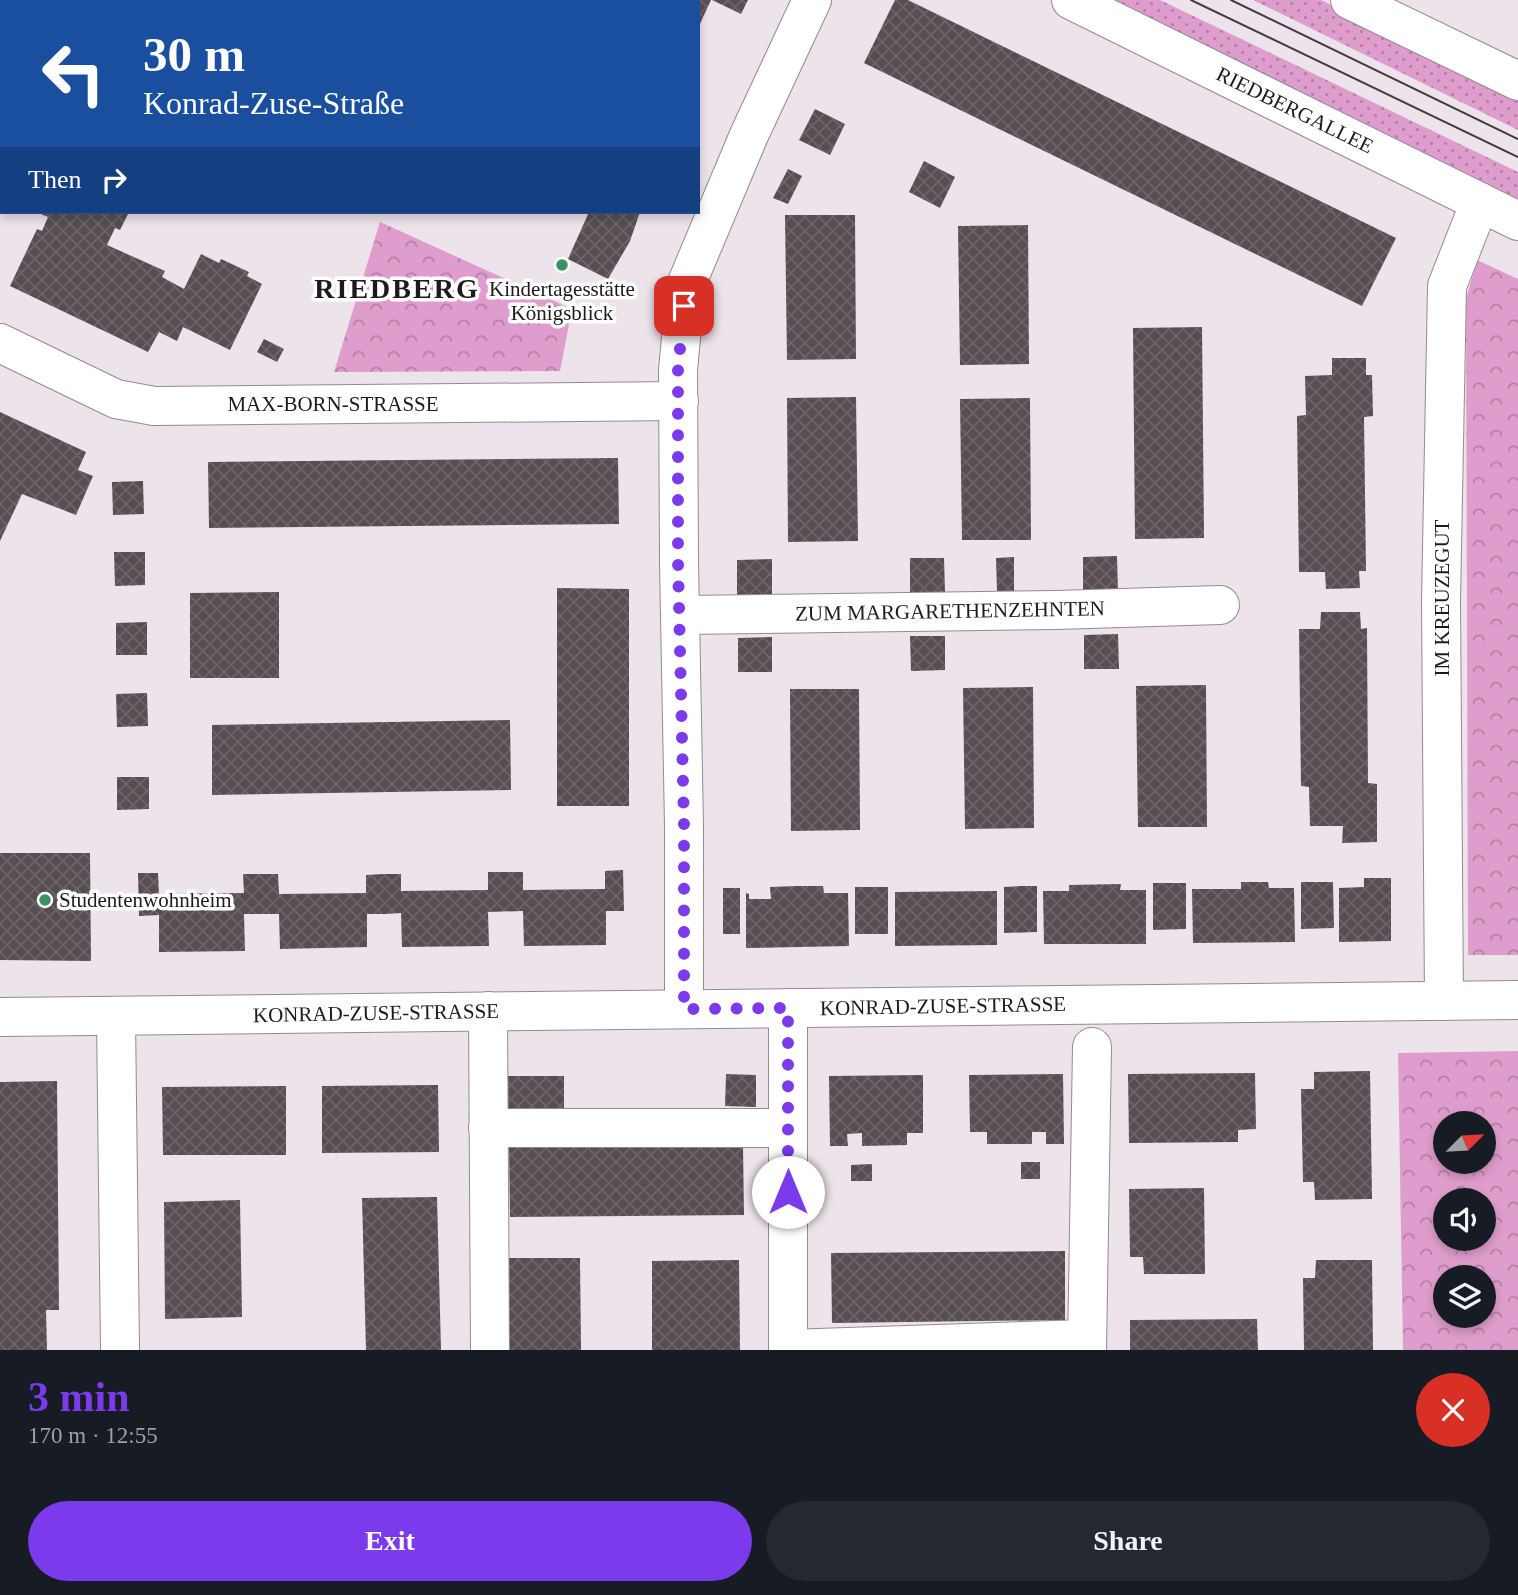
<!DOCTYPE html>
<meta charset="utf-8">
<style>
body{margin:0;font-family:Georgia,serif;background:#242831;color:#f1f3f6;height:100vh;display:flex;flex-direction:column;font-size:26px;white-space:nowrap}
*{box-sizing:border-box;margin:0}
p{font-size:23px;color:#9ea1a6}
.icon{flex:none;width:38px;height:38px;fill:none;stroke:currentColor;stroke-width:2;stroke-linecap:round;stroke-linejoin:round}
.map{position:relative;height:1350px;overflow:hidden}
.panel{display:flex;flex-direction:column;background:#171b24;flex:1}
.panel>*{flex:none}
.banner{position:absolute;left:0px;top:0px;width:700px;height:214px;box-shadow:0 4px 10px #0003;background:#1a4fa0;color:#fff;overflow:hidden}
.needle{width:46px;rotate:66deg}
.fabs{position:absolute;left:1433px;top:1111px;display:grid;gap:14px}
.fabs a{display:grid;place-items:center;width:63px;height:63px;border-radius:50%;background:#171b24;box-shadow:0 4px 10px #0003;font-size:35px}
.pin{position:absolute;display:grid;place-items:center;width:60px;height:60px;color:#fff;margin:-30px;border-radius:14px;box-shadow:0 4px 10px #0006}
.me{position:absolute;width:77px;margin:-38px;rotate:0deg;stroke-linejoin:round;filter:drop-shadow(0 0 5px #0008)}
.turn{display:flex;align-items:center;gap:24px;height:147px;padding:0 28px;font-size:32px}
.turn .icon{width:91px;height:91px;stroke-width:2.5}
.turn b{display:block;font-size:49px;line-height:60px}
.then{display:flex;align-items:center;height:66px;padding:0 28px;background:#0003;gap:14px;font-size:26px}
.round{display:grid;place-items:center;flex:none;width:74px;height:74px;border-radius:37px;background:#242831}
.headline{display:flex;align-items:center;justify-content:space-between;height:119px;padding:0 28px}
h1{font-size:42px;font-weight:700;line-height:52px;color:#7c3aed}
.action{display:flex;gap:14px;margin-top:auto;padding:14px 28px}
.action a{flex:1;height:80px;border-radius:42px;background:#7c3aed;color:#fff;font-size:28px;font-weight:700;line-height:80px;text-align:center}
.action a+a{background:#242831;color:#f1f3f6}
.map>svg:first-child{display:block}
.grass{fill:url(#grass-dots)}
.park{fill:url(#park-crowns);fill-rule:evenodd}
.building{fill:url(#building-cross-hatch)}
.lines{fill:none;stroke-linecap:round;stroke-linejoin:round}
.street-casing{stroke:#948b91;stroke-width:40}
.secondary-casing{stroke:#948b91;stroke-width:40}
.street{stroke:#fff;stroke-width:38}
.secondary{stroke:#dbf2e5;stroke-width:38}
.tram{stroke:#413c3f;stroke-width:2}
.route{stroke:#7c3aed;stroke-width:12;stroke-dasharray:0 21.6}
.poi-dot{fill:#3b9164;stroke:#fff;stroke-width:2.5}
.labels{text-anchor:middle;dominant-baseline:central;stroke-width:7;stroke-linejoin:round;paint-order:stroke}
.street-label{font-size:21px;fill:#1d191c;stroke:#fff}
.poi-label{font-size:21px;fill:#1d191c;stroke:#fff}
.district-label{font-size:28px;font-weight:bold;letter-spacing:2px;fill:#1d191c;stroke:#fff}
</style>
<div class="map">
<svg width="1518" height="1350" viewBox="0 0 1518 1350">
<defs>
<pattern id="grass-dots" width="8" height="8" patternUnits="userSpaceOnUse" patternTransform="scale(1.75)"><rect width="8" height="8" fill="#df9dcd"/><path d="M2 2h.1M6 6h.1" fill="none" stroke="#b47fa6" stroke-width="1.8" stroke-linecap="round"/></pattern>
<pattern id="park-crowns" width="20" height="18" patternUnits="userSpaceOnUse" patternTransform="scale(1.75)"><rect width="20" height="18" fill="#df9dcd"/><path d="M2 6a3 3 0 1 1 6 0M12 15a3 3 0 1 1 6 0" fill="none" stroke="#b47fa6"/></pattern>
<pattern id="building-cross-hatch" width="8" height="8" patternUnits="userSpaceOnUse" patternTransform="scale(1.75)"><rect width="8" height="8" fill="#574e54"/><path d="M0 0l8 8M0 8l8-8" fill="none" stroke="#6b6469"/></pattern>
</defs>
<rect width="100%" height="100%" fill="#ede3ea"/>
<g class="grass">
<path d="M 1104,0 L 1160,0 L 1518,172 L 1518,200 Z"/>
<path d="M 1253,0 L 1321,0 L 1513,93 L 1518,95 L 1518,130 Z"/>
</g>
<g class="park">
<path d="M 380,222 L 572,309 L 560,371 L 334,372 Z"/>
<path d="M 1477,260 L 1518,279 L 1518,955 L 1468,955 L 1466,299 Z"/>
<path d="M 1518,1051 L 1518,1350 L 1403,1350 L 1398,1053 ZM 1446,1124 L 1484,1124 L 1484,1162 L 1446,1162 ZM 1446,1200 L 1484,1200 L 1484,1239 L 1446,1239 ZM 1446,1278 L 1484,1278 L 1484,1316 L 1446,1316 Z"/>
</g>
<g class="building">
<path d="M 698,0 L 711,0 L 698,28 Z"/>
<path d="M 712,0 L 748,0 L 741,14 Z"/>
<path d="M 895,0 L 908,0 L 1396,238 L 1362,306 L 864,63 Z"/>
<path d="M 815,109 L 845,124 L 830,155 L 799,140 Z"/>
<path d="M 924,161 L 955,177 L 940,208 L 909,192 Z"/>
<path d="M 788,169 L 802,176 L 788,204 L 773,198 Z"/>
<path d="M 43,212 L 129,212 L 120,230 L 115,228 L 107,245 L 165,271 L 162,277 L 184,289 L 201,254 L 219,263 L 221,259 L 249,272 L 247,276 L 262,284 L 230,350 L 183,327 L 177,341 L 159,332 L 148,352 L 10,286 L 37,229 L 42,231 L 48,217 L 41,214 Z"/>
<path d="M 589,212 L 640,212 L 630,241 L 608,279 L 568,259 Z"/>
<path d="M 785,215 L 855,215 L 856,359 L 787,360 Z"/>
<path d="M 1028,225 L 1029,364 L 960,365 L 958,226 Z"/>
<path d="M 1202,327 L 1204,538 L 1135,539 L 1133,328 Z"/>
<path d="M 264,339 L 284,349 L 277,362 L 257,352 Z"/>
<path d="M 1332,358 L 1366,358 L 1366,375 L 1372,375 L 1373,416 L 1364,417 L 1366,571 L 1359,571 L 1360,588 L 1326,589 L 1325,572 L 1299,572 L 1297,416 L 1306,415 L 1305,376 L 1332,375 Z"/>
<path d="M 856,397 L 858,541 L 788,542 L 787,398 Z"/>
<path d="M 1030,398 L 1031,540 L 962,540 L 960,399 Z"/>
<path d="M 0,412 L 86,452 L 78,470 L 93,476 L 76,515 L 22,494 L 0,541 Z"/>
<path d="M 618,458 L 619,524 L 209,528 L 208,462 Z"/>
<path d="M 143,481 L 144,514 L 113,515 L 112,482 Z"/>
<path d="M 114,552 L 145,552 L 145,585 L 115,586 Z"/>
<path d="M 1117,556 L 1118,591 L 1083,591 L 1083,557 Z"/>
<path d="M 1014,557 L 1014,592 L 997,592 L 996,558 Z"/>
<path d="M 910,558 L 944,558 L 945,592 L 910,593 Z"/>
<path d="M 772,559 L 772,594 L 737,595 L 737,560 Z"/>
<path d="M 557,588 L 629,589 L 629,806 L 557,806 Z"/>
<path d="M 279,592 L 279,678 L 190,678 L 190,593 Z"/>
<path d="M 1321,612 L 1360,612 L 1361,629 L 1367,628 L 1368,783 L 1377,784 L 1377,842 L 1342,843 L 1343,826 L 1310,826 L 1309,787 L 1301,786 L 1299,629 L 1320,629 Z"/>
<path d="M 147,622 L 147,655 L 116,655 L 116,623 Z"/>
<path d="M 1118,634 L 1119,669 L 1084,669 L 1084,635 Z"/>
<path d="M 910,636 L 945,636 L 945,670 L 911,671 Z"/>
<path d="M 772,637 L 772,672 L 738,672 L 738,638 Z"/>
<path d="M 1206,685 L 1207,827 L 1138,827 L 1136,686 Z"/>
<path d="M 1033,687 L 1034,828 L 965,829 L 963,688 Z"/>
<path d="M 790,689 L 859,689 L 860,830 L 791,831 Z"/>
<path d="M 147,693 L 148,726 L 117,727 L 116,694 Z"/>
<path d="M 510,720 L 511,790 L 212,795 L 212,725 Z"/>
<path d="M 117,777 L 149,777 L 149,809 L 117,810 Z"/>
<path d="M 0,853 L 90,853 L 91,961 L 0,960 Z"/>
<path d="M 623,870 L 624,911 L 606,911 L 606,945 L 524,946 L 523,911 L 488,912 L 489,946 L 402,947 L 401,913 L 385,914 L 367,914 L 367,947 L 280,949 L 279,914 L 244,914 L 245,951 L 159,952 L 159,915 L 139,916 L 138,873 L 158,873 L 159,894 L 244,893 L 243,874 L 278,874 L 279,894 L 366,893 L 366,875 L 384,874 L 401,874 L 401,891 L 488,890 L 488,872 L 523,872 L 523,890 L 605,889 L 605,871 Z"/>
<path d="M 1364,878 L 1391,878 L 1391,941 L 1339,942 L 1339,888 L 1364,887 Z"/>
<path d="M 1241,882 L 1268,882 L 1269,888 L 1294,888 L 1295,942 L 1193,943 L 1192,889 L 1241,889 Z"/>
<path d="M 1301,882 L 1333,882 L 1334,928 L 1301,929 Z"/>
<path d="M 1153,883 L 1186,883 L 1186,929 L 1153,930 Z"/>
<path d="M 1121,884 L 1120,890 L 1146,890 L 1146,944 L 1044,944 L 1043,891 L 1069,891 L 1069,885 Z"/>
<path d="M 797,886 L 823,886 L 824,893 L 848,893 L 849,946 L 746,948 L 746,893 L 749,894 L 749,899 L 771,899 L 770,887 Z"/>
<path d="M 1021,886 L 1037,886 L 1037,932 L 1004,933 L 1004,887 Z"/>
<rect x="855" y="887" width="33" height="47"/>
<rect x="723" y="888" width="17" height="46"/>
<path d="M 997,891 L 997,945 L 895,946 L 895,892 Z"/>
<path d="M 1370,1071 L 1372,1199 L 1315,1200 L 1314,1182 L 1303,1182 L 1301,1089 L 1314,1089 L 1314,1072 Z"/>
<path d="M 1255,1073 L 1256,1129 L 1238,1130 L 1238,1142 L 1129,1143 L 1128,1074 Z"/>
<path d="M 726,1074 L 756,1075 L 756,1107 L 725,1106 Z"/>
<path d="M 1063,1074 L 1064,1144 L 1046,1144 L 1046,1132 L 1032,1132 L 1032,1144 L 987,1144 L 987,1132 L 970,1132 L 969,1075 Z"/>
<path d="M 923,1075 L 923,1133 L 907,1133 L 907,1145 L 862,1146 L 862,1133 L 847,1134 L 848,1146 L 830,1146 L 829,1076 Z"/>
<path d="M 493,1076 L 564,1076 L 564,1118 L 493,1117 Z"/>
<path d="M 57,1081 L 59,1310 L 46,1310 L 47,1350 L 0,1350 L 0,1082 Z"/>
<path d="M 438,1085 L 439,1152 L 322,1153 L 322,1086 Z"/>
<path d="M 286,1086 L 286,1155 L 163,1155 L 162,1087 Z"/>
<path d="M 743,1146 L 744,1215 L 510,1217 L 509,1148 Z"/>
<rect x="1021" y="1162" width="19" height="17"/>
<path d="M 872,1164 L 872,1181 L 851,1181 L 851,1165 Z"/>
<path d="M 1204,1188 L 1205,1274 L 1144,1274 L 1143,1257 L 1130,1257 L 1129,1189 Z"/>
<path d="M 437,1197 L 441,1350 L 366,1350 L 362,1198 Z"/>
<path d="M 240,1200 L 242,1317 L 165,1319 L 164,1202 Z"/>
<path d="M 1065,1251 L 1065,1320 L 832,1323 L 831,1253 Z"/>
<path d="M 493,1258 L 580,1258 L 581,1350 L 494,1350 Z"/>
<path d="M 739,1260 L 740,1350 L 652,1350 L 652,1261 Z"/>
<path d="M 1316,1260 L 1372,1260 L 1373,1350 L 1304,1350 L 1303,1278 L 1315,1278 Z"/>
<path d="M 1257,1319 L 1258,1350 L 1130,1350 L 1130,1320 Z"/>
</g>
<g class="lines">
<defs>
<g id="street">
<path d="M 1071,0 L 1518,221"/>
<path d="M 1350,0 L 1518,81"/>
<path d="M 0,343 L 116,399 L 154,406 L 679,401"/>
<path d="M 680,615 L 1056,610 L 1220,605"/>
<path d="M 1444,1001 L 1441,601 L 1447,286 L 1480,202"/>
<path d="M 684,1009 L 684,826 L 679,562 L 678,370 L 686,285 L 749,135 L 812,0"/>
<path d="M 488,1011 L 490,1350"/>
<path d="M 0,1017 L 1518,1000"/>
<path d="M 116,1017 L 120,1350"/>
<path d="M 488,1128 L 788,1128"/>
<path d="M 788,1349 L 1086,1339"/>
<path d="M 788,1350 L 788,1008"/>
<path d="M 1087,1350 L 1092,1047"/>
</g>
<g id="secondary">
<path d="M 52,2 L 52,0"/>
<path d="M 0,108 L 2,104"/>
</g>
</defs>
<use href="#street" class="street-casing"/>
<use href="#secondary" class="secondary-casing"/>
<use href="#street" class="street"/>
<use href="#secondary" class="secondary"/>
<g class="tram">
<path d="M 1191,0 L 1518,157"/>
<path d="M 1231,0 L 1518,139"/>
</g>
</g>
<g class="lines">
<path class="route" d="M 684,306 L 678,370 L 678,562 L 684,826 L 684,1009 L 788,1008 L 788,1192"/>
</g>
<g class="poi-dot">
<circle cx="562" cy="265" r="7"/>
<circle cx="45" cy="900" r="7"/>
</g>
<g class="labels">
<g class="street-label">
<text transform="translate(1295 110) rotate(26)">RIEDBERGALLEE</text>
<text x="333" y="404">MAX-BORN-STRASSE</text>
<text transform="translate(1442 598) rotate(-90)">IM KREUZEGUT</text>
<text transform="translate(950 611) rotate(-1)">ZUM MARGARETHENZEHNTEN</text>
<text transform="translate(943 1006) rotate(-1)">KONRAD-ZUSE-STRASSE</text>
<text transform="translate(376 1013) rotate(-1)">KONRAD-ZUSE-STRASSE</text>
</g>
<g class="poi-label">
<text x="562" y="289">Kindertagesstätte<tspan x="562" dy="24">Königsblick</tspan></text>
<text x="59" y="900" text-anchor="start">Studentenwohnheim</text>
</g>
<g class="district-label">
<text x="397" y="288">RIEDBERG</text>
</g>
</g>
</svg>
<div class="fabs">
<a><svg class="needle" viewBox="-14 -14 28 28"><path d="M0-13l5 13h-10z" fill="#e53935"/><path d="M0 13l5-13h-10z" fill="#9ea1a6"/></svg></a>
<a><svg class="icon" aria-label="sound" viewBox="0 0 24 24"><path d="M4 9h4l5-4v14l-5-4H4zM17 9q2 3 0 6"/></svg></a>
<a><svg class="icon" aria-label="layers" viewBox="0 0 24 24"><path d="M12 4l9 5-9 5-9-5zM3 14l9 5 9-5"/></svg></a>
</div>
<div class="pin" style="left:684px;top:306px;background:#d93025"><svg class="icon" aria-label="arrive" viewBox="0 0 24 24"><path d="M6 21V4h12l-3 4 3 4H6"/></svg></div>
<svg class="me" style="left:788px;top:1192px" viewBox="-20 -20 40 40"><circle r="19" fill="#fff"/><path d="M0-13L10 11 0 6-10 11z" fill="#7c3aed"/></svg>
<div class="banner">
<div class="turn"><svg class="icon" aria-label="left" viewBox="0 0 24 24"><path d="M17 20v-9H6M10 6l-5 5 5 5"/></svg><div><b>30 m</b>Konrad-Zuse-Straße</div></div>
<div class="then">Then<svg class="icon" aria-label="right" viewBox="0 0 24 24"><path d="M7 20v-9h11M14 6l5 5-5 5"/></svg></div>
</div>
</div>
<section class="panel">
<div class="headline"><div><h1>3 min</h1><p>170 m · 12:55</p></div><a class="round" style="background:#d93025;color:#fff"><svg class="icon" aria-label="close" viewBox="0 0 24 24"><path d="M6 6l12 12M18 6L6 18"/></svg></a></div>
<div class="action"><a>Exit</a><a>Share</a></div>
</section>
